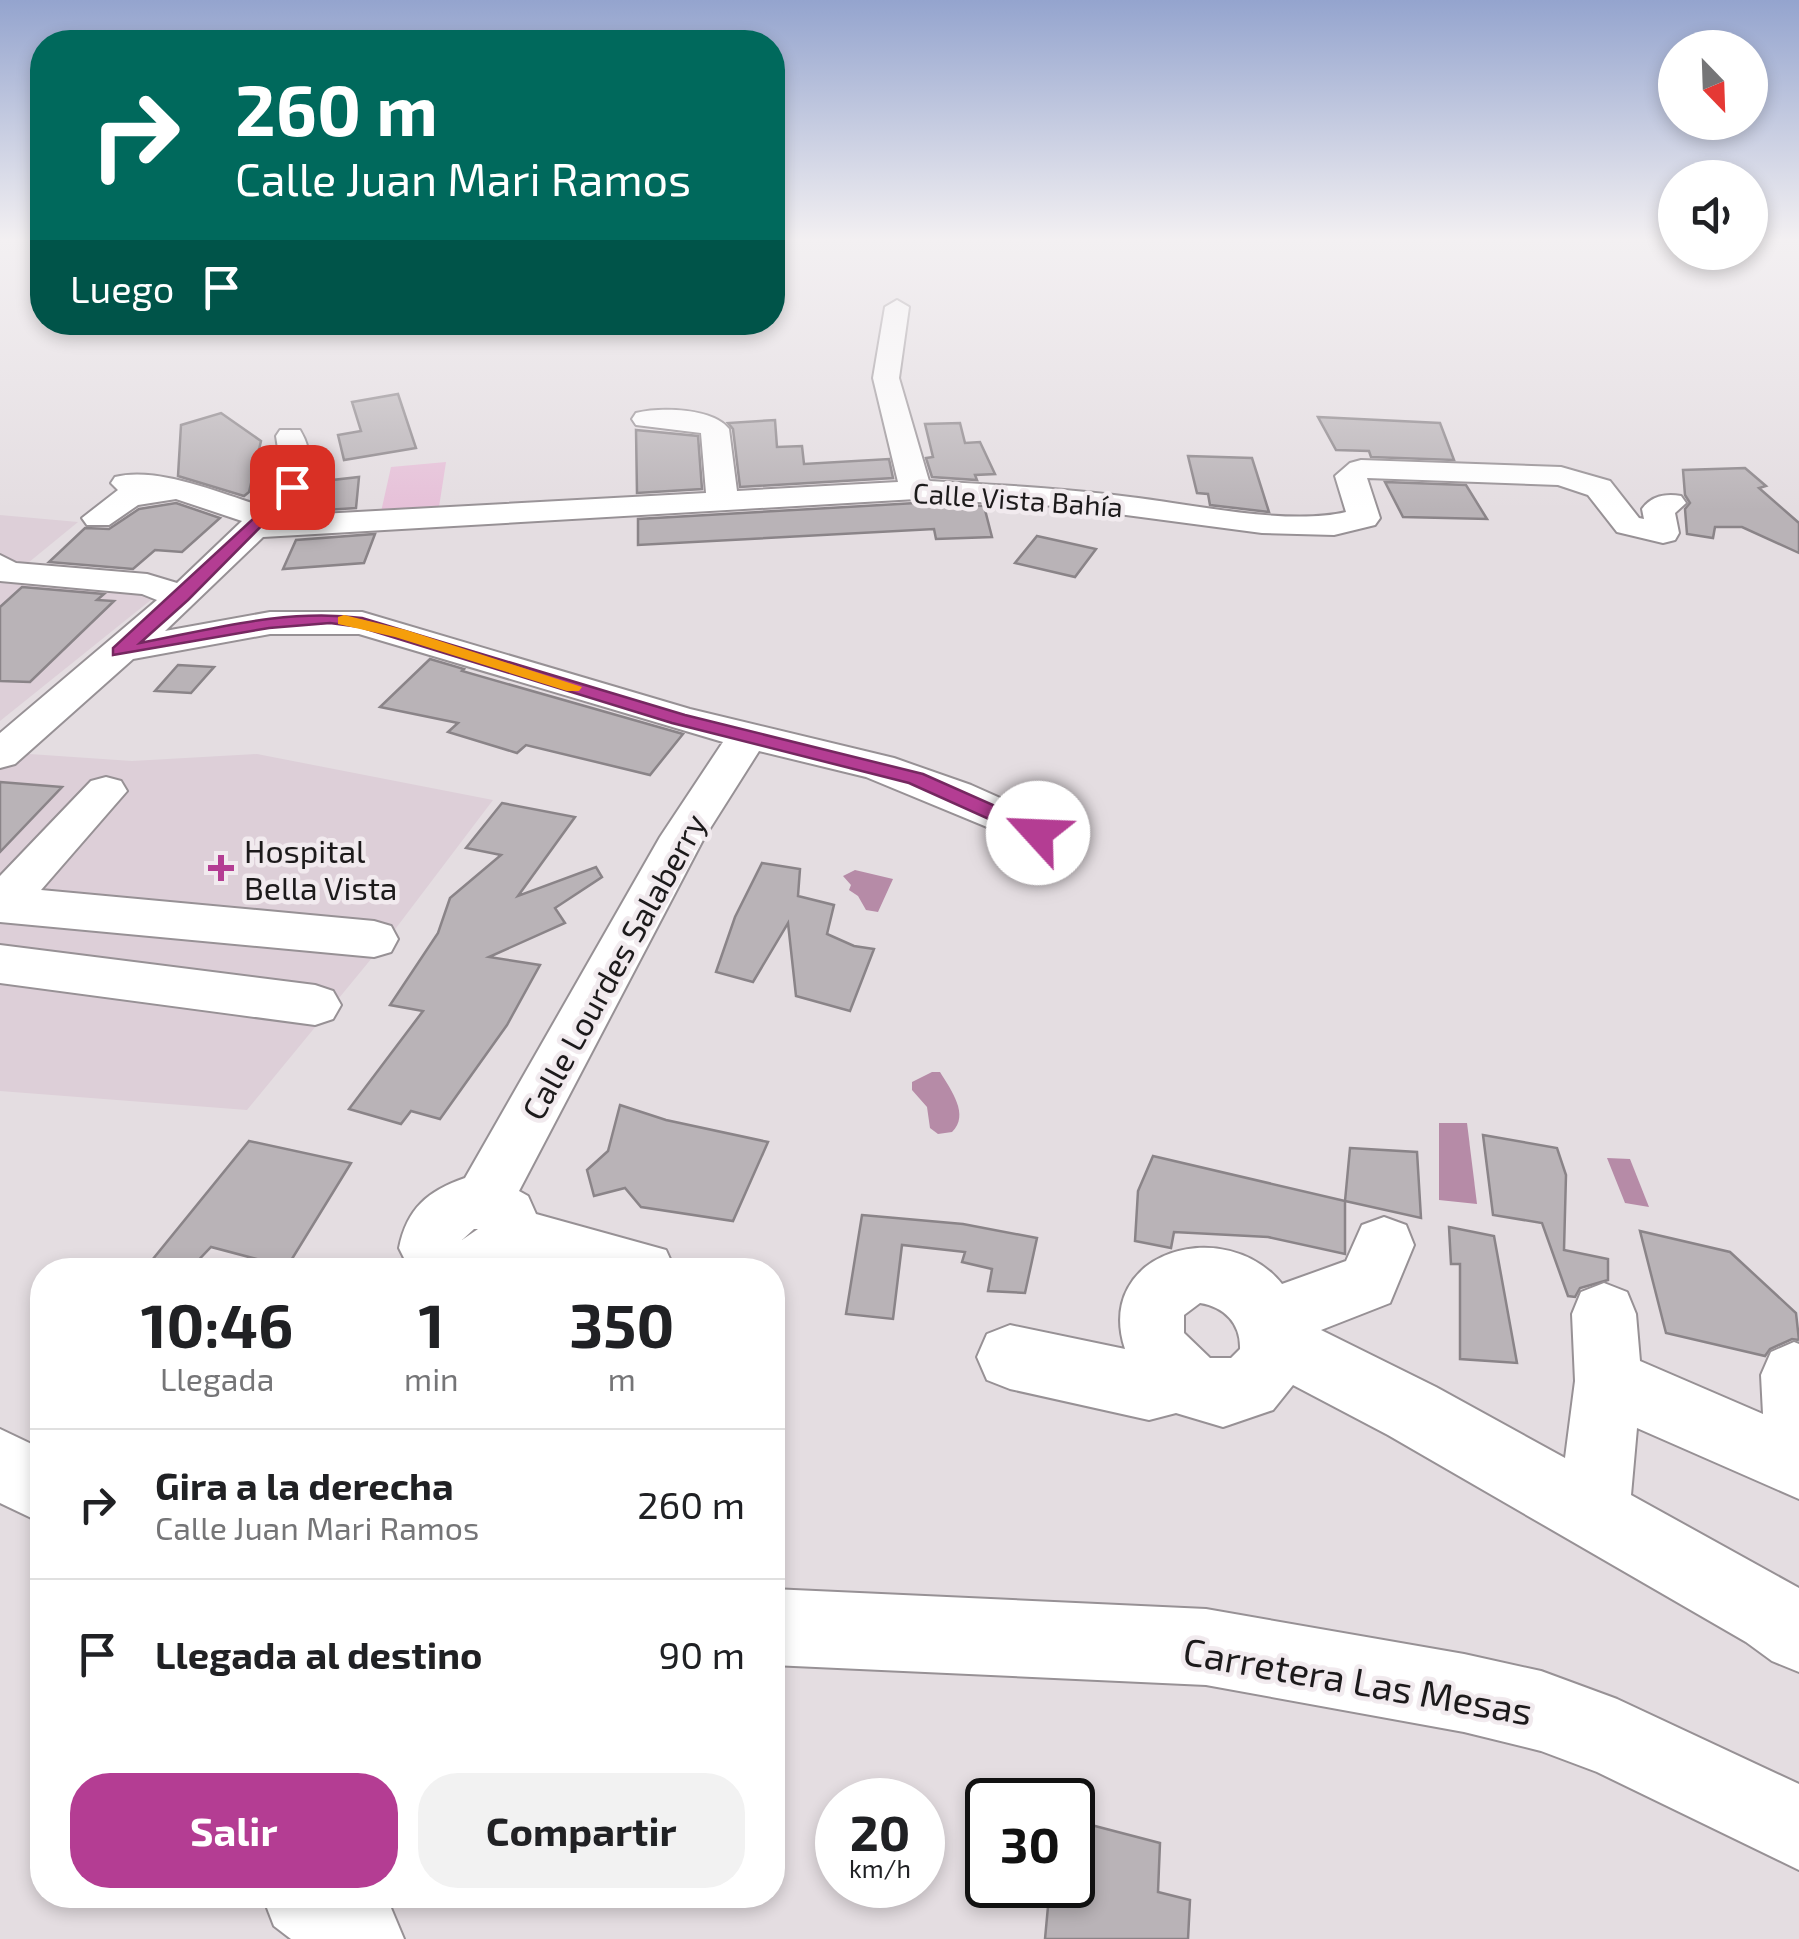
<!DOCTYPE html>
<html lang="es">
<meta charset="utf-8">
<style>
body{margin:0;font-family:"Exo 2",sans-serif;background:#f2f2f2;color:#202124;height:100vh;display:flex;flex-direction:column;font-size:38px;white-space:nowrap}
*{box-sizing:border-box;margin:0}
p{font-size:32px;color:#757577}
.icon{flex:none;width:55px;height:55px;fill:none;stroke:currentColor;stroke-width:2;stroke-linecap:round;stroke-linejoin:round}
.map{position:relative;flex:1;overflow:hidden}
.side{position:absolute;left:30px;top:1258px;width:755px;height:650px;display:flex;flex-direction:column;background:#fff;border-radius:40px;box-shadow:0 5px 15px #0003}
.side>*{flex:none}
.top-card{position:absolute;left:30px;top:30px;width:755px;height:305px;border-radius:40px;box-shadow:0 5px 15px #0003;background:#00695c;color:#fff;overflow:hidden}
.needle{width:65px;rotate:157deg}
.buttons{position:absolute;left:1658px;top:30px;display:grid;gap:20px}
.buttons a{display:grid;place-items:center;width:110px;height:110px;border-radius:50%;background:#fff;box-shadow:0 5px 15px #0003;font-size:50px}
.speed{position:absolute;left:815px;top:1778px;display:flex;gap:20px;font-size:50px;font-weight:700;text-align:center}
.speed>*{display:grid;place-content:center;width:130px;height:130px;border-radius:50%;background:#fff;box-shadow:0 5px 15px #0003;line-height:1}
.speed small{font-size:25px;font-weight:400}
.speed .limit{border:5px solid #111;border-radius:15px;background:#fff;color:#111}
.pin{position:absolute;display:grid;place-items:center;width:85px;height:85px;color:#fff;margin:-42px;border-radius:20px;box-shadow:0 5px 15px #0006}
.me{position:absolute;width:110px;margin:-55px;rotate:295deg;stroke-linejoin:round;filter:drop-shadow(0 0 8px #0008)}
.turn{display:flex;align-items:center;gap:35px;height:210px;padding:0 40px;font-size:45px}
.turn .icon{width:130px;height:130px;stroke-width:2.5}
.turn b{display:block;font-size:70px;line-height:85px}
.then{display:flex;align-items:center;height:95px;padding:0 40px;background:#0003;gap:20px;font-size:38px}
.eta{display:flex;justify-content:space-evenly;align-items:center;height:170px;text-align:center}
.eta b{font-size:60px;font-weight:700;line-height:70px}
.primary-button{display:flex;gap:20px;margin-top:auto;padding:20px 40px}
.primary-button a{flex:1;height:115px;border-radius:40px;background:#b43d93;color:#fff;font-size:40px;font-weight:700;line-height:115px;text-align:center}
.primary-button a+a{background:#f2f2f2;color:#202124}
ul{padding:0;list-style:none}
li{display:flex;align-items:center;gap:30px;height:150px;padding:0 40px;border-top:2px solid #e0e0e0}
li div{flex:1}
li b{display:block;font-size:38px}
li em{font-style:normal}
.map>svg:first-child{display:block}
.built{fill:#ddcfd8}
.green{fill:#e6c0d8}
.water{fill:#b68ba7}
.building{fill:#b9b3b7;stroke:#8a8488;stroke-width:2.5}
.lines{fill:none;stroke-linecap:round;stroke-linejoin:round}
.minor-casing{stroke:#979195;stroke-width:4}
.minor{fill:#fff;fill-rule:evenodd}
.route{fill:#b43d93;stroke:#752860;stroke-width:2.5}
.slow{fill:#f59e0b}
.poi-dot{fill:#b43d93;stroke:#f1eaee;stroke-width:4}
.labels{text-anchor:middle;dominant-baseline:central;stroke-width:9;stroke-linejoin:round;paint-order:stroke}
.far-street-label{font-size:28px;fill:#1c1a1b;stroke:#f1eaee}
.poi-label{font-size:32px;fill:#1c1a1b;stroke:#f1eaee;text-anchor:start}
.street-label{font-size:32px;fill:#1c1a1b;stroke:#f1eaee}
.near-street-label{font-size:38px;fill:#1c1a1b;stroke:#f1eaee}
</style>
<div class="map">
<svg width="1799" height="1939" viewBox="0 0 1799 1939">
<rect width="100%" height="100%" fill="#e4dde1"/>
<g class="built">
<path d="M 0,515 L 78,522 L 23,567 L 167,587 L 0,721 Z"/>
<path d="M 0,752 L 132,761 L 257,754 L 493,800 L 390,936 L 247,1110 L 0,1091 Z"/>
</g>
<path class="green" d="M 446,462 L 439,507 L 381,512 L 391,467 Z"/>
<g class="water">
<path d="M 855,870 L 893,879 L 878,912 L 866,910 L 858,896 L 849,890 L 851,885 L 843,876 Z"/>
<path d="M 932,1072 L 940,1072 C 951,1090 970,1115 952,1132 L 938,1134 L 930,1128 L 927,1107 L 912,1090 L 912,1082 Z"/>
<path d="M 1439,1123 L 1467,1123 L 1477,1204 L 1439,1200 Z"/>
<path d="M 1607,1158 L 1630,1159 L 1649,1207 L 1625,1203 Z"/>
</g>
<g class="building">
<path d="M 398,394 L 416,448 L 344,460 L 338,435 L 361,431 L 352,402 Z"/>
<path d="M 221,413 L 261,441 L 249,492 L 244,496 L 178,476 L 181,425 Z"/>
<path d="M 1318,417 L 1440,423 L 1454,460 L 1371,457 L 1369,451 L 1336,450 Z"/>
<path d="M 775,420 L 777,447 L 802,446 L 804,464 L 889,459 L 893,478 L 740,487 L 733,429 L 728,423 Z"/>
<path d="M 960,423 L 965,443 L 980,442 L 995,474 L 975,475 L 977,480 L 932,477 L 926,458 L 933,457 L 925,424 Z"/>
<path d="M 636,430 L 698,436 L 702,489 L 637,493 Z"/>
<path d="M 1188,456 L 1252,458 L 1269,512 L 1210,505 L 1208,494 L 1197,493 Z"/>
<path d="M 1745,468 L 1766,486 L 1759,488 L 1799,523 L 1799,553 L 1742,527 L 1715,527 L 1713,538 L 1687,534 L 1685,509 L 1690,503 L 1685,495 L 1683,470 Z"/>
<path d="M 359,477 L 356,508 L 310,511 L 315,482 Z"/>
<path d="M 1385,482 L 1466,485 L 1487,519 L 1403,517 Z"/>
<path d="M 176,503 L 220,518 L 182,552 L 155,550 L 133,569 L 49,562 L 85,528 L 109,529 L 139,509 Z"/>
<path d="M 916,503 L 984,506 L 992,537 L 936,539 L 934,529 L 638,545 L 638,519 Z"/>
<path d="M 375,534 L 364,563 L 283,569 L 296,540 Z"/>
<path d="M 1037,536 L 1096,549 L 1075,577 L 1015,563 Z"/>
<path d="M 22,587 L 104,594 L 97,600 L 114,601 L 30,682 L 0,681 L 0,607 Z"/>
<path d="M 430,659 L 464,669 L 462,671 L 683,734 L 650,775 L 526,745 L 517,753 L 448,732 L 458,723 L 380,707 Z"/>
<path d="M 178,665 L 214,667 L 191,693 L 155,691 Z"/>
<path d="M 0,782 L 62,787 L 0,852 Z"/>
<path d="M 502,803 L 575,817 L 518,896 L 596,867 L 602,877 L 555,908 L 565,923 L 489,957 L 540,965 L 507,1025 L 440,1119 L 411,1111 L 401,1124 L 349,1109 L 423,1011 L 390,1005 L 438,933 L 450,898 L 501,855 L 466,848 Z"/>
<path d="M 762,863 L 800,869 L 798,896 L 834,905 L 827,934 L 854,946 L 874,949 L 850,1011 L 796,996 L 788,923 L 753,982 L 716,972 L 735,917 Z"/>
<path d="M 620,1105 L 666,1120 L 768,1142 L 733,1221 L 641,1207 L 625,1188 L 594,1196 L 587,1170 L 608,1151 Z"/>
<path d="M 1483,1135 L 1557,1148 L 1566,1175 L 1564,1250 L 1608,1259 L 1608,1280 L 1580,1288 L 1575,1297 L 1568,1296 L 1542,1223 L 1493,1215 Z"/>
<path d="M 249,1141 L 351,1163 L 287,1267 L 211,1247 L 189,1270 L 144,1270 Z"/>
<path d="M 1350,1148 L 1417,1152 L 1421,1218 L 1345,1201 Z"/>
<path d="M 1153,1156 L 1345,1201 L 1345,1254 L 1268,1237 L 1174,1232 L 1171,1248 L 1135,1241 L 1138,1191 Z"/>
<path d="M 862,1215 L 963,1224 L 1037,1238 L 1025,1293 L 988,1291 L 992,1269 L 962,1262 L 965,1252 L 902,1245 L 893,1319 L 846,1314 Z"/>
<path d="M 1449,1227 L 1494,1236 L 1517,1363 L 1460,1359 L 1460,1264 L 1451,1264 Z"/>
<path d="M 1640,1231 L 1730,1252 L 1796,1313 L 1799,1340 L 1792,1339 L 1770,1349 L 1765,1356 L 1666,1333 Z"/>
<path d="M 1072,1820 L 1160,1843 L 1158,1892 L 1190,1900 L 1188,1939 L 1045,1939 L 1050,1885 L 1072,1885 Z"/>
</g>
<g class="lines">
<defs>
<g id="minor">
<path d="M 897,300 L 909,307 L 899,378 L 929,481 C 996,485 1063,488 1130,497 C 1191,504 1288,526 1346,512 L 1335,476 L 1350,463 L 1361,460 L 1561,467 L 1610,481 L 1639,518 L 1644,519 L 1642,509 C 1651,496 1666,493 1681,496 L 1686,503 L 1675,513 L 1679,533 L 1675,540 L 1663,543 L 1617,532 L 1588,495 L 1558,485 L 1367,478 L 1380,518 L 1375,525 L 1334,535 L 1262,533 L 1058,506 L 916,499 L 263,537 L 165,631 L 270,612 L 362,612 L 690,709 L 894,758 L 971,785 L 1054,822 L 1060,833 L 1054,844 L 1038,848 L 866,777 L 759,751 L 704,838 L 519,1191 L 528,1196 L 536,1214 L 666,1250 L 675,1270 L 538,1270 L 523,1266 L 520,1270 L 410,1270 L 399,1248 C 407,1208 428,1191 465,1178 L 660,837 L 723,742 L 359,634 L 270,634 L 133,659 L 15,764 L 0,768 L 0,733 L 157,600 L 142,594 L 0,581 L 0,555 L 16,563 L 147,574 L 177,583 L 242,521 L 176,499 L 138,505 L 109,525 L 87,525 L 82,518 L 118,490 L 111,483 L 115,477 C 157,466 219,493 259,505 C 283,483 281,466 276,436 L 280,430 L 300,430 C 319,462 309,492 284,516 L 706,493 L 701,433 L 636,425 L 632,419 L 636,413 C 661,407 713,408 729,429 L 737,491 L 898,482 L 873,378 L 885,307 ZM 474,1229 L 478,1229 L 462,1240 Z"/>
<path d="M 106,777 L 121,781 L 127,791 L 41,890 L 374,921 L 391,926 L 398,939 L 391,952 L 374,957 L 0,922 L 0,876 L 91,781 Z"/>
<path d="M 0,945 L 315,985 L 333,991 L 341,1005 L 333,1019 L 315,1025 L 0,983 Z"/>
<path d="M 1384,1217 L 1406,1225 L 1414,1245 L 1390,1303 L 1321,1330 L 1436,1387 L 1565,1458 L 1575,1381 L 1572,1314 L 1581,1292 L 1604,1283 L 1627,1292 L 1636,1314 L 1640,1361 L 1763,1414 L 1761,1375 L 1771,1352 L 1794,1342 L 1799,1344 L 1799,1499 L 1637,1428 L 1631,1495 L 1799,1588 L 1799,1672 L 1772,1661 L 1746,1642 L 1388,1435 L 1293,1385 L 1273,1410 L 1223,1427 L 1176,1413 L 1149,1420 L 1010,1389 L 987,1380 L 977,1357 L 987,1334 L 1010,1325 L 1125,1349 C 1093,1251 1226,1214 1282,1284 L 1346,1261 L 1362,1225 ZM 1200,1303 C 1225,1307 1241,1324 1240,1349 L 1231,1358 L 1210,1358 L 1184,1333 L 1184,1315 Z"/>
<path d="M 0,1429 L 42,1449 L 42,1523 L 0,1503 Z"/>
<path d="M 772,1589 L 1206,1609 L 1464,1654 L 1541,1671 L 1617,1699 L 1799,1784 L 1799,1870 L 1597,1772 L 1541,1751 L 1464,1732 L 1206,1685 L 772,1665 Z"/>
<path d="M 262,1895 L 375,1895 L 391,1908 L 404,1939 L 291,1939 L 274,1926 Z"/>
</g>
</defs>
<use href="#minor" class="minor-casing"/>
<use href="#minor" class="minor"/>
</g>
<linearGradient id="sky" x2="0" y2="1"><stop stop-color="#94a4ce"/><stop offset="0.47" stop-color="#f3f0f2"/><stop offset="1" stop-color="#f3f0f2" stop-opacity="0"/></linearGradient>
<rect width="1799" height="510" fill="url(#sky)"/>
<path class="route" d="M 292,483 L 299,487 L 297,490 L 188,600 L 140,643 C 213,629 287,608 362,618 L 685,715 L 923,774 L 1045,828 L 1048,833 L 1045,838 L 1031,838 L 909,783 L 672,723 L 360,627 L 330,623 L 269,628 L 113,655 L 113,648 Z"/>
<path class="slow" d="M 344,615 L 406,630 L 582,687 L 579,691 L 567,691 L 395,637 L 338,624 L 338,617 Z"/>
<path class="poi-dot" d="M216 853h10v10h10v10h-10v10h-10v-10h-10v-10h10z"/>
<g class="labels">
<g class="far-street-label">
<text transform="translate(1018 499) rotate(4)">Calle Vista Bahía</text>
</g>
<g class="poi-label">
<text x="244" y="850">Hospital<tspan x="244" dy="37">Bella Vista</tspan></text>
</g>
<g class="street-label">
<text transform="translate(613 966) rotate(-61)">Calle Lourdes Salaberry</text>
</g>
<g class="near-street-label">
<text transform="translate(1358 1680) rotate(10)">Carretera Las Mesas</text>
</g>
</g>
</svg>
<div class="buttons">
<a><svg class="needle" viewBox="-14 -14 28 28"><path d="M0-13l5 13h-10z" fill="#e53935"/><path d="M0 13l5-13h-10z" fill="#757577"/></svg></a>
<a><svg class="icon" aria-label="sound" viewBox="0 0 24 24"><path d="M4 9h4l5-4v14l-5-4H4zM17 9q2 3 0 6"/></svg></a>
</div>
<div class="speed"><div>20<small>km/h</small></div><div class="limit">30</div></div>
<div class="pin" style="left:292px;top:487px;background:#d93025"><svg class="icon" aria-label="arrive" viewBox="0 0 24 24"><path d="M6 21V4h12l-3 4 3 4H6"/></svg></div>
<svg class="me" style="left:1038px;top:833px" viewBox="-20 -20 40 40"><circle r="19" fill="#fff"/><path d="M0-13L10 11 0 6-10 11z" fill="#b43d93"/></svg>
<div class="top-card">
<div class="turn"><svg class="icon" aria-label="right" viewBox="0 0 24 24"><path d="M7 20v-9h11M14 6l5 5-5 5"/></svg><div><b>260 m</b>Calle Juan Mari Ramos</div></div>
<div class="then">Luego<svg class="icon" aria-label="arrive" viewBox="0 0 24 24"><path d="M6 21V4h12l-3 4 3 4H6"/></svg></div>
</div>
<section class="side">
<div class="eta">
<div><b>10:46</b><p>Llegada</p></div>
<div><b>1</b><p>min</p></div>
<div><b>350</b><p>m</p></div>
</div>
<ul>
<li><svg class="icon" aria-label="right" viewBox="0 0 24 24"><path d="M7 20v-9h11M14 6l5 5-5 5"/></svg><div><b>Gira a la derecha</b><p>Calle Juan Mari Ramos</p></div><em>260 m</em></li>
<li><svg class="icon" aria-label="arrive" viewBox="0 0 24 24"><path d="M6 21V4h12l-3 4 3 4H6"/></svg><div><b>Llegada al destino</b></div><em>90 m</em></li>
</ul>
<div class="primary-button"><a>Salir</a><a>Compartir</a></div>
</section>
</div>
